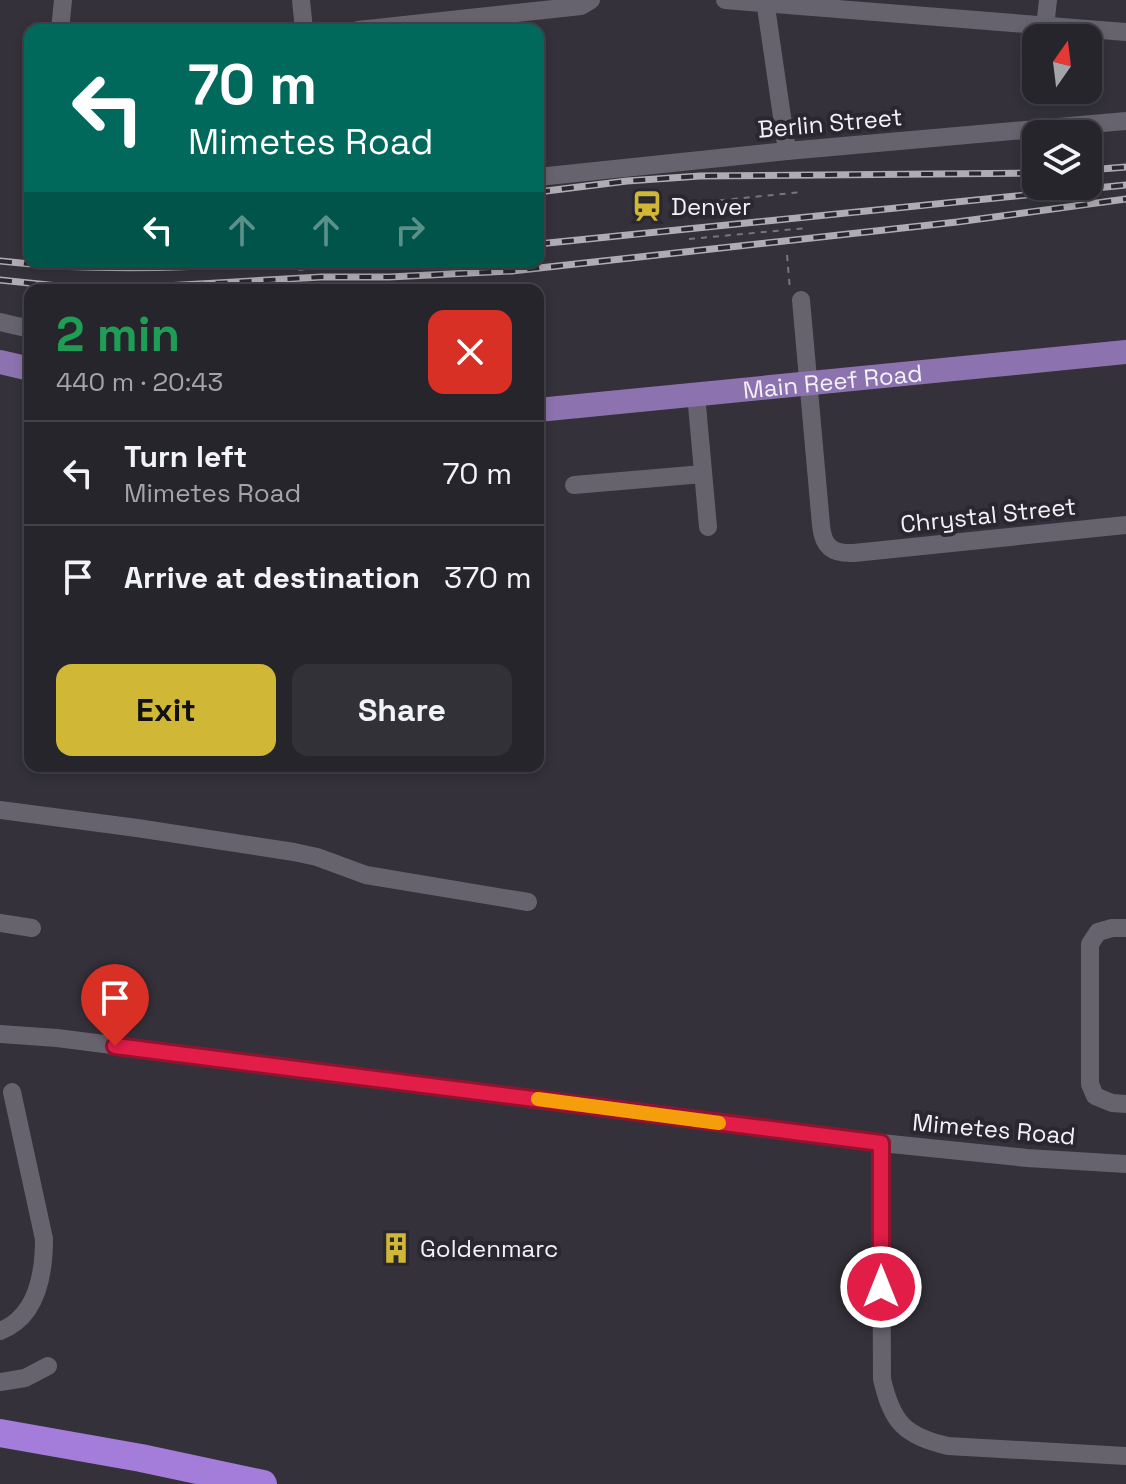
<!DOCTYPE html>
<meta charset="utf-8">
<style>
body{margin:0;font-family:"Space Grotesk",sans-serif;background:#333138;color:#f1f3f6;height:100vh;display:flex;flex-direction:column;font-size:30px;white-space:nowrap}
*{box-sizing:border-box;margin:0}
p{font-size:26px;color:#a4a5a9}
.icon{flex:none;width:44px;height:44px;fill:none;stroke:currentColor;stroke-width:2;stroke-linecap:round;stroke-linejoin:round}
.map{position:relative;flex:1;overflow:hidden}
.panel{position:absolute;left:24px;top:284px;width:520px;height:488px;display:flex;flex-direction:column;background:#27252c;border-radius:16px;box-shadow:0 4px 12px #0003,0 0 0 2px #434248}
.panel>*{flex:none}
.hud{position:absolute;left:24px;top:24px;width:520px;height:244px;border-radius:16px;box-shadow:0 4px 12px #0003,0 0 0 2px #434248;background:#00695c;color:#fff;overflow:hidden}
.needle{width:52px;rotate:14deg}
.tools{position:absolute;left:1022px;top:24px;display:grid;gap:16px}
.tools a{display:grid;place-items:center;width:80px;height:80px;border-radius:16px;background:#27252c;box-shadow:0 4px 12px #0003,0 0 0 2px #434248;font-size:40px}
.pin{position:absolute;display:grid;place-items:center;width:68px;height:68px;color:#fff;margin:-82px -34px;border-radius:50% 50% 50% 0;rotate:-45deg;box-shadow:0 0 8px #0007}
.pin .icon{rotate:45deg}
.me{position:absolute;width:88px;margin:-44px;rotate:0deg;stroke-linejoin:round;filter:drop-shadow(0 0 6px #0008)}
.turn{display:flex;align-items:center;gap:28px;height:168px;padding:0 32px;font-size:36px}
.turn .icon{width:104px;height:104px;stroke-width:2.5}
.turn b{display:block;font-size:56px;line-height:68px}
.lanes{display:flex;align-items:center;height:76px;padding:0 32px;background:#0003;justify-content:center;gap:40px;direction:ltr}
.lanes .off{opacity:.35}
.round{display:grid;place-items:center;flex:none;width:84px;height:84px;border-radius:16px;background:#333138}
.headline{display:flex;align-items:center;justify-content:space-between;height:136px;padding:0 32px}
h1{font-size:48px;font-weight:700;line-height:60px;color:#1e9e55}
.cta{display:flex;gap:16px;margin-top:auto;padding:16px 32px}
.cta a{flex:1;height:92px;border-radius:16px;background:#d0b736;color:#111;font-size:32px;font-weight:700;line-height:92px;text-align:center}
.cta a+a{background:#333138;color:#f1f3f6}
ul{padding:0;list-style:none}
li{display:flex;align-items:center;gap:24px;height:104px;padding:0 32px;border-top:2px solid #434248}
li div{flex:1}
li b{display:block;font-size:30px}
li em{font-style:normal}
.map>svg:first-child{display:block}
.lines{fill:none;stroke-linecap:round;stroke-linejoin:round}
.path{stroke:#78757d;stroke-width:2;stroke-dasharray:6 6;stroke-linecap:butt}
.minor{stroke:#67636e;stroke-width:18}
.major{stroke:#8c72ae;stroke-width:24}
.highway{stroke:#a47cd9;stroke-width:28}
.rail-casing{stroke:#afacb3;stroke-width:7}
.rail{stroke:#2a2730;stroke-width:4;stroke-dasharray:12;stroke-linecap:butt}
.route-casing{stroke:#92132f;stroke-width:20}
.route{stroke:#e11d48;stroke-width:14}
.slow{stroke:#f59e0b;stroke-width:14}
.labels{text-anchor:middle;dominant-baseline:central;stroke-width:8;stroke-linejoin:round;paint-order:stroke}
.street-label{font-size:24px;fill:#f3f1f7;stroke:#2a2730}
.poi-label{font-size:24px;fill:#f3f1f7;stroke:#2a2730;text-anchor:start}
</style>
<div class="map">
<svg width="1126" height="1484" viewBox="0 0 1126 1484">
<rect width="100%" height="100%" fill="#34313a"/>
<g class="lines">
<g class="path">
<path d="M 684,204 L 802,192"/>
<path d="M 689,239 L 807,228"/>
<path d="M 787,255 L 790,290"/>
</g>
<g class="minor">
<path d="M 301,0 L 304,30"/>
<path d="M 725,0 L 1126,32"/>
<path d="M 765,0 L 787,151"/>
<path d="M 1045,27 L 1048,0"/>
<path d="M 60,30 L 63,0"/>
<path d="M 358,30 L 581,6 L 591,0"/>
<path d="M 538,177 L 787,151 L 1126,121"/>
<path d="M 801,300 L 821,525 C 823,547 832,554 854,553 L 1126,525"/>
<path d="M 0,322 L 30,329"/>
<path d="M 696,394 L 708,527"/>
<path d="M 574,485 L 703,474"/>
<path d="M 0,810 L 137,828 L 294,852 L 317,857 L 366,875 L 528,902"/>
<path d="M 0,923 L 32,928"/>
<path d="M 1126,928 L 1112,928 L 1098,932 L 1090,944 L 1090,1084 L 1095,1096 L 1112,1103 L 1126,1104"/>
<path d="M 0,1034 L 57,1038 L 881,1143 L 1027,1158 L 1126,1164"/>
<path d="M 881,1143 L 882,1379 C 892,1422 904,1436 948,1446 L 1126,1456"/>
<path d="M 0,1331 C 37,1317 44,1275 44,1239 L 12,1092"/>
<path d="M 0,1382 L 25,1378 L 48,1366"/>
</g>
<g class="major">
<path d="M 0,362 L 30,369"/>
<path id="s1" d="M 538,410 L 1126,352"/>
</g>
<path class="highway" d="M 0,1433 L 141,1458 L 263,1484"/>
<defs>
<g id="rail">
<path d="M 1088,170 L 1126,167"/>
<path d="M 538,192 L 627,181 L 700,176 L 1036,173"/>
<path d="M 538,244 L 1126,185"/>
<path d="M 0,261 C 88,271 176,269 265,262"/>
<path d="M 300,267 L 356,262"/>
<path d="M 0,280 L 58,286 L 165,286 L 321,277 L 389,277 L 512,271 L 957,222 L 1126,199"/>
</g>
</defs>
<use href="#rail" class="rail-casing"/>
<use href="#rail" class="rail"/>
</g>
<g class="lines">
<defs>
<path id="route" d="M 115,1046 L 881,1143 L 881,1287"/>
</defs>
<use href="#route" class="route-casing"/>
<use href="#route" class="route"/>
<path class="slow" d="M 538,1099 L 719,1123"/>
</g>
<defs>
<symbol id="station-bare" viewBox="-9 -9 18 18"><path d="M-3-6H3Q5-6 5-4V2Q5 4 3 4L4.5 6H3L1.5 4h-3L-3 6H-4.5L-3 4Q-5 4-5 2V-4Q-5-6-3-6ZM-3.5-4v3h7v-3ZM-3.5 1v1.5H-2V1ZM2 1v1.5H3.5V1Z" fill="#d0b736" stroke="#2a2730" stroke-width="2.5" paint-order="stroke"/></symbol>
<symbol id="building-bare" viewBox="-9 -9 18 18"><path d="M-4-6H4V6H1V3H-1V6H-4ZM-2.5-4.3h1.7v1.8h-1.7ZM.8-4.3h1.7v1.8H.8ZM-2.5-1h1.7V.8h-1.7ZM.8-1h1.7V.8H.8Z" fill="#d0b736" stroke="#2a2730" stroke-width="2.5" paint-order="stroke"/></symbol>
</defs>
<g fill-rule="evenodd">
<use href="#station-bare" x="625" y="184" width="44" height="44"/>
<use href="#building-bare" x="374" y="1226" width="44" height="44"/>
</g>
<g class="labels">
<g class="street-label">
<text transform="translate(830 123) rotate(-5)">Berlin Street</text>
<text stroke="none"><textPath href="#s1" startOffset="296">Main Reef Road</textPath></text>
<text transform="translate(988 515) rotate(-6)">Chrystal Street</text>
<text transform="translate(994 1129) rotate(5)">Mimetes Road</text>
</g>
<g class="poi-label">
<text x="671" y="206">Denver</text>
<text x="420" y="1248">Goldenmarc</text>
</g>
</g>
</svg>
<div class="tools">
<a><svg class="needle" viewBox="-14 -14 28 28"><path d="M0-13l5 13h-10z" fill="#e53935"/><path d="M0 13l5-13h-10z" fill="#a4a5a9"/></svg></a>
<a><svg class="icon" aria-label="layers" viewBox="0 0 24 24"><path d="M12 4l9 5-9 5-9-5zM3 14l9 5 9-5"/></svg></a>
</div>
<div class="pin" style="left:115px;top:1046px;background:#d93025"><svg class="icon" aria-label="arrive" viewBox="0 0 24 24"><path d="M6 21V4h12l-3 4 3 4H6"/></svg></div>
<svg class="me" style="left:881px;top:1287px" viewBox="-20 -20 40 40"><circle r="17" fill="#e11d48" stroke="#fff" stroke-width="3"/><path d="M0-11L8 9 0 5-8 9z" fill="#fff"/></svg>
<div class="hud">
<div class="turn"><svg class="icon" aria-label="left" viewBox="0 0 24 24"><path d="M17 20v-9H6M10 6l-5 5 5 5"/></svg><div><b>70 m</b>Mimetes Road</div></div>
<div class="lanes"><svg class="icon" aria-label="left" viewBox="0 0 24 24"><path d="M17 20v-9H6M10 6l-5 5 5 5"/></svg><svg class="icon off" aria-label="ahead" viewBox="0 0 24 24"><path d="M12 20V5M6 11l6-6 6 6"/></svg><svg class="icon off" aria-label="ahead" viewBox="0 0 24 24"><path d="M12 20V5M6 11l6-6 6 6"/></svg><svg class="icon off" aria-label="right" viewBox="0 0 24 24"><path d="M7 20v-9h11M14 6l5 5-5 5"/></svg></div>
</div>
<section class="panel">
<div class="headline"><div><h1>2 min</h1><p>440 m · 20:43</p></div><a class="round" style="background:#d93025;color:#fff"><svg class="icon" aria-label="close" viewBox="0 0 24 24"><path d="M6 6l12 12M18 6L6 18"/></svg></a></div>
<ul>
<li><svg class="icon" aria-label="left" viewBox="0 0 24 24"><path d="M17 20v-9H6M10 6l-5 5 5 5"/></svg><div><b>Turn left</b><p>Mimetes Road</p></div><em>70 m</em></li>
<li><svg class="icon" aria-label="arrive" viewBox="0 0 24 24"><path d="M6 21V4h12l-3 4 3 4H6"/></svg><div><b>Arrive at destination</b></div><em>370 m</em></li>
</ul>
<div class="cta"><a>Exit</a><a>Share</a></div>
</section>
</div>
